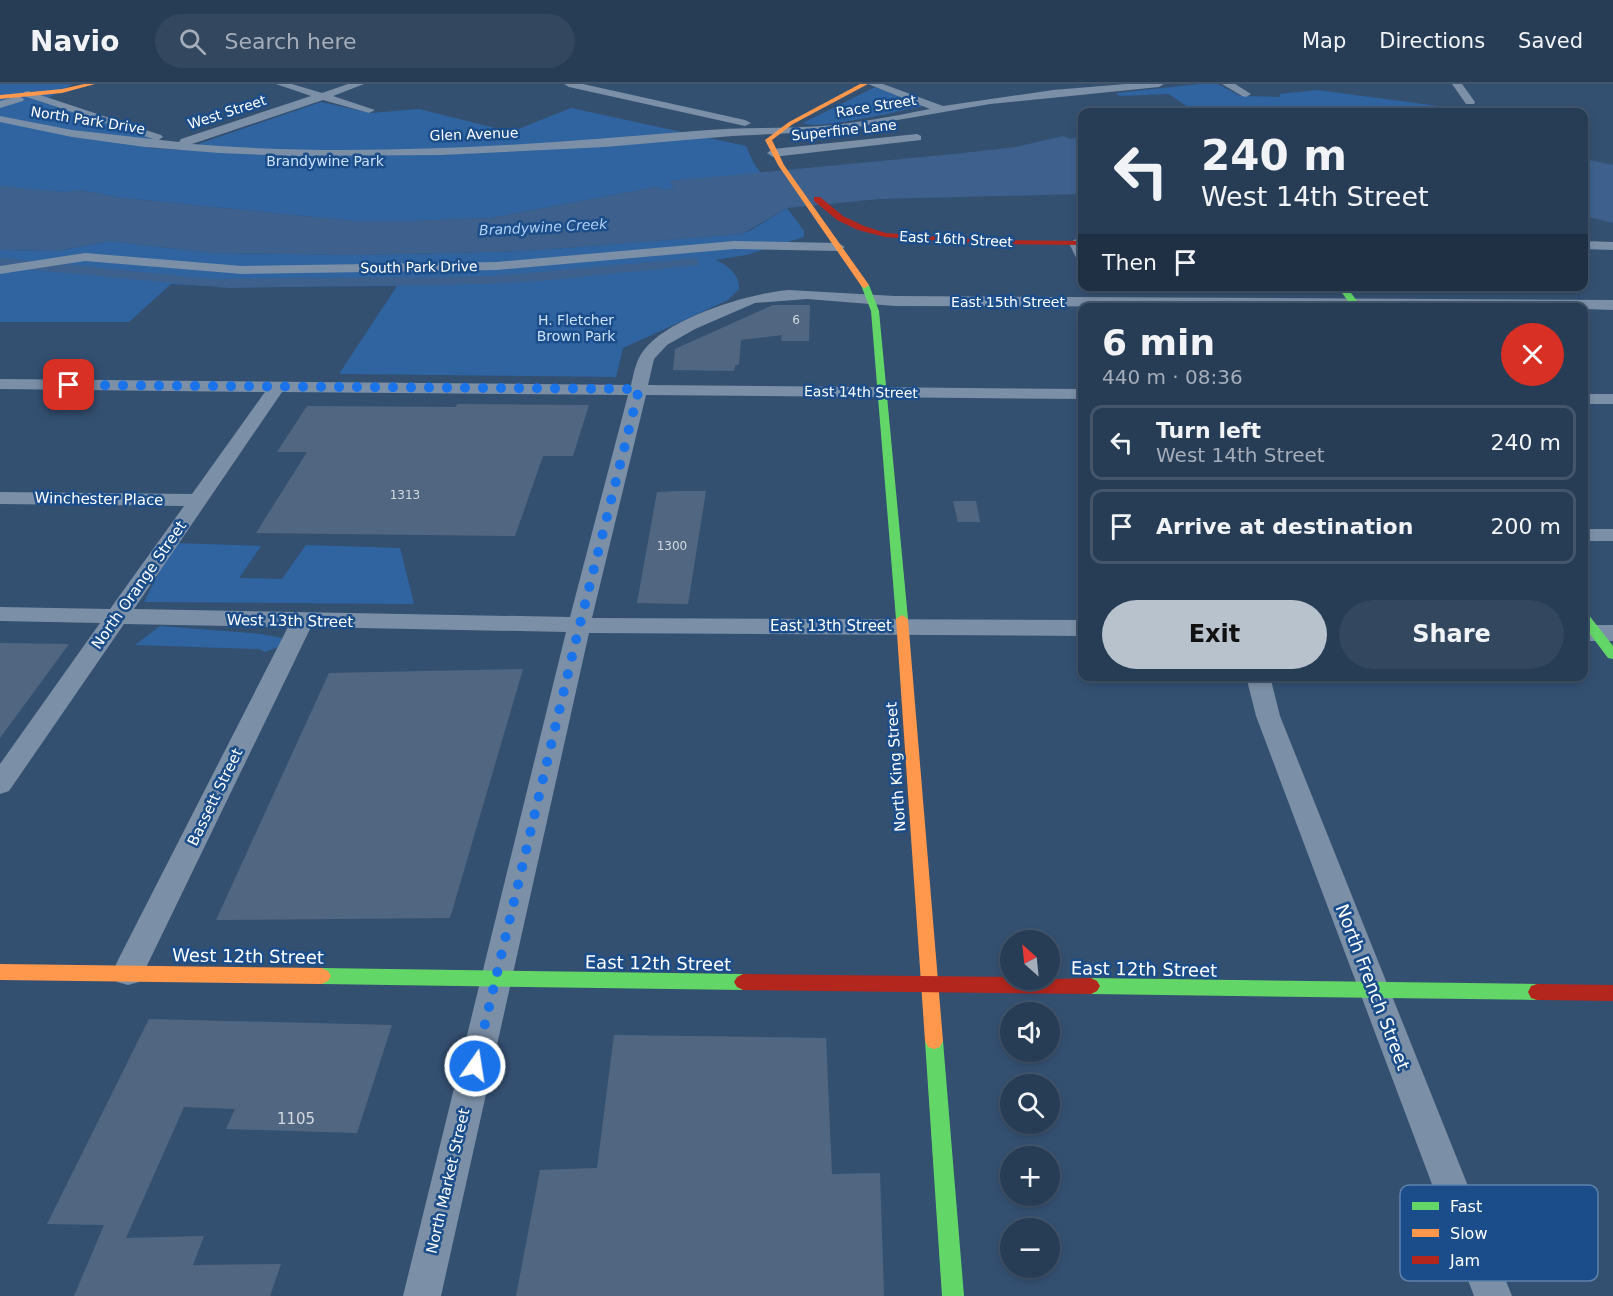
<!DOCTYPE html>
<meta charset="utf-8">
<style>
body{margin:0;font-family:"DejaVu Sans",sans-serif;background:#33475f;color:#f1f3f6;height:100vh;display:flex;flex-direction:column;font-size:22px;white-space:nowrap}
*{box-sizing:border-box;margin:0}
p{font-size:20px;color:#a4adb9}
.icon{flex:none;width:33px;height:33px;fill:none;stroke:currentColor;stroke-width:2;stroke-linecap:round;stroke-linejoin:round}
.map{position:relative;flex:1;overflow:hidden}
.side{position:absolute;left:1078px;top:219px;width:510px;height:378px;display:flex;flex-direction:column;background:#273c55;border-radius:12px;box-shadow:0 3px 9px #0003,0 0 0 2px #43566c}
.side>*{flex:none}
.top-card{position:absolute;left:1078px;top:24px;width:510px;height:183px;border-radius:12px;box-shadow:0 3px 9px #0003,0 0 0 2px #43566c;background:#273c55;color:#f1f3f6;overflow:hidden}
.needle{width:39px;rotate:333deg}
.controls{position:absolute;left:1000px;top:846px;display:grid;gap:12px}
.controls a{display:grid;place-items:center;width:60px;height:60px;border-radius:50%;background:#273c55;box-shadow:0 3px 9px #0003,0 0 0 2px #43566c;font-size:30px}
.pin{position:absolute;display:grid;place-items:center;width:51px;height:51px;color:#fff;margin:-26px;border-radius:12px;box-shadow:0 3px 9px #0006}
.me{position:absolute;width:66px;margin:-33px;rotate:13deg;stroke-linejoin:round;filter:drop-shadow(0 0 4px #0008)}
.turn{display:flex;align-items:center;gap:21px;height:126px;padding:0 24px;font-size:27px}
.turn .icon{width:78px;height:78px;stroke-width:2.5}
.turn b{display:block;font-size:42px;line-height:51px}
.then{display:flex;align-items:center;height:57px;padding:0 24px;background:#0003;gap:12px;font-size:22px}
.round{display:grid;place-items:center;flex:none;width:63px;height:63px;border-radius:32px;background:#33475f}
.headline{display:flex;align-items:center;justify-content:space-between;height:102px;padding:0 24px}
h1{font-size:36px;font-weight:800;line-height:45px}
.button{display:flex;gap:12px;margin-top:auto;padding:12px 24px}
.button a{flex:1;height:69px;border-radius:36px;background:#b8c2cd;color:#111;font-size:24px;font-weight:800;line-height:69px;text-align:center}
.button a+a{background:#33475f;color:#f1f3f6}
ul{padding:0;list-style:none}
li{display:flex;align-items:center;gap:18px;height:75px;margin:0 12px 9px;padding:0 12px;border:3px solid #43566c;border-radius:12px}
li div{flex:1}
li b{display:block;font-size:22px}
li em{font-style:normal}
header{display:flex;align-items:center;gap:36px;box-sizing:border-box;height:84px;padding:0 30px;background:#273c55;border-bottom:2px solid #43566c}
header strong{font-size:28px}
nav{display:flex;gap:33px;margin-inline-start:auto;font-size:21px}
.search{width:420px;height:54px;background:#33475f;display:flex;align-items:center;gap:15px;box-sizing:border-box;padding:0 21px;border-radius:33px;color:#a4adb9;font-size:22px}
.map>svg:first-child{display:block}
.green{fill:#2f64a1}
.water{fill:#3d618c}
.building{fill:#516781}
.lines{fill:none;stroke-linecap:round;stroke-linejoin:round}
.street{fill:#7b8fa6;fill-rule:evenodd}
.fast{fill:#63d668;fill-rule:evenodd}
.slow{fill:#ff974d;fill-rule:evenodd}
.jam{fill:#b3261e;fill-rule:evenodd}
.route{stroke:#1a73e8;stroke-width:10;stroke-dasharray:0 18}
.labels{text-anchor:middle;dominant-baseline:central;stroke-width:5;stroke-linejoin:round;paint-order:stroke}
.number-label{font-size:12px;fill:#d4d9e0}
.far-street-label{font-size:14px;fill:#fff;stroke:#1b4d8a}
.far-park-label{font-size:14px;fill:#cae0f9;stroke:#1b4d8a}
.far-water-label{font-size:14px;font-style:italic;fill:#b0d1f4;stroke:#1b4d8a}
.street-label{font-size:15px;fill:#fff;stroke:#1b4d8a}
.near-number-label{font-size:15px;fill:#d4d9e0}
.near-street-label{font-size:18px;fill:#fff;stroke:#1b4d8a}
.key{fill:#1b4d8a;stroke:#5f82ad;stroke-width:1.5}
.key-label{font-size:16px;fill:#fff}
</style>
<header>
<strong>Navio</strong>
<div class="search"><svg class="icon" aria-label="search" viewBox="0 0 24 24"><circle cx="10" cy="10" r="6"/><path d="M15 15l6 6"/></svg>Search here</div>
<nav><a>Map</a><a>Directions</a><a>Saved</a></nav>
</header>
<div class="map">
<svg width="1613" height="1212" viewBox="0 0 1613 1212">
<rect width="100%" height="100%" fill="#345071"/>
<g class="green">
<path d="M 0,0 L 73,0 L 41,18 L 112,39 L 157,57 L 149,64 L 181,66 L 321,18 L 370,29 L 419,25 L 511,48 L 571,24 L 746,62 L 754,80 L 761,89 L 669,97 L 675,104 L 664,106 L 656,103 L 491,134 L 411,137 L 354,137 L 123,114 L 79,106 L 66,108 L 5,103 L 0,102 Z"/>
<path d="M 1200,0 L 1218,0 L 1240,12 L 1279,13 L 1280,10 L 1317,6 L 1484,28 L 1195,28 L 1169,10 L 1120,12 L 1116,9 Z"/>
<path d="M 875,3 L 924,22 C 903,26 817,47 803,39 Z"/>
<path d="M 787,124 L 804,147 L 804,153 L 746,171 L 715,176 C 727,180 740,191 739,205 L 728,216 L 623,264 L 616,293 L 339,290 L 397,202 L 232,203 L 171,200 L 129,238 L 0,238 L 0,166 L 57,167 L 110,157 L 211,169 L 358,171 L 526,167 L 742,150 L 751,146 Z"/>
<path d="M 174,459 L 261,462 L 239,494 L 282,495 L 306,461 L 400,464 L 414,520 L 144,518 Z"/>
<path d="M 160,542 L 261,550 L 282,554 L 281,562 L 265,568 L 259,565 L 135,561 Z"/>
</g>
<g class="water">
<path d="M 1063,52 L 1070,55 L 1083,52 L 1083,110 L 879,115 L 787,124 L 742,150 L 526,167 L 358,171 L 211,169 L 110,157 L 57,167 L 0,166 L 0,102 L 65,108 L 79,106 L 123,114 L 354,137 L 411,137 L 491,134 L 656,103 L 664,106 L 675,104 L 668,97 L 954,70 L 1016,63 Z"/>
<path d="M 1584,75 L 1613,81 L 1613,139 L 1584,132 Z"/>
<path d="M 0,174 L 213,195 L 494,192 L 697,174 L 699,181 L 541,197 L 489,200 L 229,204 L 0,183 Z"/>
</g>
<g class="building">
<path d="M 773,221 L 810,221 L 809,257 L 781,257 L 782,251 L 741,256 L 739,280 L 735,282 L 734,287 L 673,286 L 675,265 Z"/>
<path d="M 457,320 L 589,321 L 573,372 L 543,372 L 515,452 L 256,449 L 307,368 L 277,368 L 307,322 L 456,323 Z"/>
<path d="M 678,407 L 706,407 L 688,520 L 637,519 L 657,408 Z"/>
<path d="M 953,417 L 976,417 L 980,438 L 958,438 Z"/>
<path d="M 0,559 L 69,560 L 0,654 Z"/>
<path d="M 523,585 L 450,834 L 216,836 L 329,589 Z"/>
<path d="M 149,935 L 392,941 L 357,1049 L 226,1045 L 235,1025 L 184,1023 L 126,1154 L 204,1152 L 193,1181 L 281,1180 L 270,1212 L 74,1212 L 104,1141 L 47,1140 Z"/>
<path d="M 614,951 L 826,954 L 832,1090 L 880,1089 L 884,1212 L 516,1212 L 540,1086 L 597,1084 Z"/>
</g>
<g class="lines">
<g class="street">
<path d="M 276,0 L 292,0 L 322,9 L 348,0 L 364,0 L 333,12 L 375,26 L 369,29 L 323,16 L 192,60 C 360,74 528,61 695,47 C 737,43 780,45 822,42 C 858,39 894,32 930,25 L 868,0 L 883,0 L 943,22 L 1053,6 L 1126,0 L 1164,0 L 1159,3 L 990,20 L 834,47 L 732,52 L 605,63 L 441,71 L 293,72 L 219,69 L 145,63 L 72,53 L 0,38 L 0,32 L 72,46 L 179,58 L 181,55 L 311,12 Z"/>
<path d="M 564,0 L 583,0 L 745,36 L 751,39 L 745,42 L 569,3 Z"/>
<path d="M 1222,0 L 1235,0 L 1251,10 L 1246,13 L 1242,12 Z"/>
<path d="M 1452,0 L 1462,0 L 1475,18 L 1474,20 L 1466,20 Z"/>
<path d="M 28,7 L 161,51 L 163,53 L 157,57 L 153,55 L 24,12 L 24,8 Z"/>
<path d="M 19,12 L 24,15 L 23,17 L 0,24 L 0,17 Z"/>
<path d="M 917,50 L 921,52 L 921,56 L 773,73 L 767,69 L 773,65 Z"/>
<path d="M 1076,155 L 1083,159 L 1083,179 L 1078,178 L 1069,159 Z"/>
<path d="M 734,157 L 838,159 L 845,163 L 838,167 L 734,165 L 497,186 L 242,190 L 85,177 L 0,190 L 0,182 L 85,169 L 242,182 L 497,178 Z"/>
<path d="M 1584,157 L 1613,158 L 1613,166 L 1584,165 Z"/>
<path d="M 789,206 L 895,212 L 1613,216 L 1613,226 L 1584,225 L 1584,224 L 895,222 L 807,215 L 755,219 L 695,245 L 667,261 L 654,275 L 648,301 L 1083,305 L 1083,315 L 646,311 L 592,534 L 1083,536 L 1083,552 L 589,549 L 441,1212 L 403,1212 L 566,548 L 311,543 L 139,898 L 128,901 L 117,898 L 113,888 L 117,878 L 288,543 L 124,540 L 9,707 L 0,710 L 0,680 L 100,539 L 0,537 L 0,523 L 110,525 L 184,422 L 0,420 L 0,408 L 192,410 L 265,308 L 0,305 L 0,295 L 631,301 C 634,288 636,276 644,266 C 668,234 749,209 789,206 ZM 282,308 L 628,311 L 570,533 L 134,525 Z"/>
<rect x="1584" y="310" width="29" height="10"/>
<rect x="1584" y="445" width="29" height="12"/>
<rect x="1584" y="541" width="29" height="16"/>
<path d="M 1246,592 L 1270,592 L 1280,632 L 1512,1212 L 1474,1212 L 1256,632 Z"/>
</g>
<g class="fast">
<path d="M 865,198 L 869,201 L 879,227 L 908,535 L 902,539 L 896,535 L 871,227 L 861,201 Z"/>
<path d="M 1337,202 L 1346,202 L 1362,224 L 1353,224 Z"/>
<path d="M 1584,529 L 1588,530 L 1613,562 L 1613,575 L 1608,574 L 1584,542 Z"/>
<path d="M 322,884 L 743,890 L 749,893 L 752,898 L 749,903 L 743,906 L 322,900 L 316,897 L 313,892 L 316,887 Z"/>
<path d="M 1091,894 L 1537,900 L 1543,902 L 1546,908 L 1543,914 L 1537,916 L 1091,910 L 1085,907 L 1082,902 L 1085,897 Z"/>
<path d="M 934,949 L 940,951 L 943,957 L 964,1212 L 942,1212 L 925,957 L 928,951 Z"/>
</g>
<g class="slow">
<path d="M 84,0 L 95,0 L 62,9 L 0,15 L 0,11 L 62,5 Z"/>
<path d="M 860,0 L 868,0 L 793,40 L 772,56 L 784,81 L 869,201 L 865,204 L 862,203 L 778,81 L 765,56 L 789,38 Z"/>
<path d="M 902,531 L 908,535 L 943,957 L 940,963 L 934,965 L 928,963 L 925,957 L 896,535 Z"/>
<path d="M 0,880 L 322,884 L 328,887 L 331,892 L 328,897 L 322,900 L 0,896 Z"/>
</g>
<g class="jam">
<path d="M 814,113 L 820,113 L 843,132 L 864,142 L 886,149 L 984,156 L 1083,157 L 1083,161 L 984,160 L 885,153 L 858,146 L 837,136 L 814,117 Z"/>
<path d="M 743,890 L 1011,893 L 1011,896 L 1091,894 L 1097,897 L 1100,902 L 1097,907 L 1091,910 L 743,906 L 737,903 L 734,898 L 737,893 Z"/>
<path d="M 1537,900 L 1613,901 L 1613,917 L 1537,916 L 1531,914 L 1528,908 L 1531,902 Z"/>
</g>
</g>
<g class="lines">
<path class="route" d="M 69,301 L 639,305 L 574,564 L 475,982"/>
</g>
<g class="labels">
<g class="number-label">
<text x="796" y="236">6</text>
<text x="405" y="411">1313</text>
<text x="672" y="462">1300</text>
</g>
<g class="far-street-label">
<text transform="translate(876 22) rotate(-9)">Race Street</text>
<text transform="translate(227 28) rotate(-18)">West Street</text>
<text transform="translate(88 36) rotate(9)">North Park Drive</text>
<text transform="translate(844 46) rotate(-6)">Superfine Lane</text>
<text transform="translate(474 50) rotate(-2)">Glen Avenue</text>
<text transform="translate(956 155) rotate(3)">East 16th Street</text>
<text transform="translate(419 183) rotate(-1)">South Park Drive</text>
<text x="1008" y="218">East 15th Street</text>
<text transform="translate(861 308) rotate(1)">East 14th Street</text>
</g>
<g class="far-park-label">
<text x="325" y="77">Brandywine Park</text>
<text x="576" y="236">H. Fletcher<tspan x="576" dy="16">Brown Park</tspan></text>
</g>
<g class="far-water-label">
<text transform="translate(543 143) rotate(-3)">Brandywine Creek</text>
</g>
<g class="street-label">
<text transform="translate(99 415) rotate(1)">Winchester Place</text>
<text transform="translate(139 501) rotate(-55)">North Orange Street</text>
<text transform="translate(290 537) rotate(1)">West 13th Street</text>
<text x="831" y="542">East 13th Street</text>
<text transform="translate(896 683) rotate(-94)">North King Street</text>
<text transform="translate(215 713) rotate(-64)">Bassett Street</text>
<text transform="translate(448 1097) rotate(-77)">North Market Street</text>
</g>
<g class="near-number-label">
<text x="296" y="1035">1105</text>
</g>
<g class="near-street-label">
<text transform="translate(248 872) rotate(1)">West 12th Street</text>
<text transform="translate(658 879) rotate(1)">East 12th Street</text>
<text transform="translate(1144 885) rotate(1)">East 12th Street</text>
<text transform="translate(1373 903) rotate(69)">North French Street</text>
</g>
</g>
<rect x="1400" y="1101" width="198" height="96" rx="9" class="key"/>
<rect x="1412" y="1118" width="27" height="8" fill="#63d668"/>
<rect x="1412" y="1145" width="27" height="8" fill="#ff974d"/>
<rect x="1412" y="1172" width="27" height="8" fill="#b3261e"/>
<g class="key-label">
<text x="1450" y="1128">Fast</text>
<text x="1450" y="1155">Slow</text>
<text x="1450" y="1182">Jam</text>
</g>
</svg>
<div class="controls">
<a><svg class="needle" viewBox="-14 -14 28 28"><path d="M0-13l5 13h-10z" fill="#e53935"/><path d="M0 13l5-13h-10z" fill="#a4adb9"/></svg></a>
<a><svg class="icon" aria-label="sound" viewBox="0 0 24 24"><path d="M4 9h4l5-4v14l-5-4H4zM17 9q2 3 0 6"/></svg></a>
<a><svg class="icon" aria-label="search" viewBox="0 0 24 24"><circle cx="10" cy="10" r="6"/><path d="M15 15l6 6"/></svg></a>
<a>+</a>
<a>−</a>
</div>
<div class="pin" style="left:69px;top:301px;background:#d93025"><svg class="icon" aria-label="arrive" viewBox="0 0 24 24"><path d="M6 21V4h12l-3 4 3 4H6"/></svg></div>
<svg class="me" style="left:475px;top:982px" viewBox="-20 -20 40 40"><circle r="17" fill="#1a73e8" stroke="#fff" stroke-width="3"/><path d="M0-11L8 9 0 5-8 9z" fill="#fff"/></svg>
<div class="top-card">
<div class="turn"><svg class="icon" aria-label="left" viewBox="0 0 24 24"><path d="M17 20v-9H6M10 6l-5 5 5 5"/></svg><div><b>240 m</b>West 14th Street</div></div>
<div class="then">Then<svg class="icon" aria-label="arrive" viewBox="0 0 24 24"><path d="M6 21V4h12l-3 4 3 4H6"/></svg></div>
</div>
<section class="side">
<div class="headline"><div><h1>6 min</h1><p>440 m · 08:36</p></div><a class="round" style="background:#d93025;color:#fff"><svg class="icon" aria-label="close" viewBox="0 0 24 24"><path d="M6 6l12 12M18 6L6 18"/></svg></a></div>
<ul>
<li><svg class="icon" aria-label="left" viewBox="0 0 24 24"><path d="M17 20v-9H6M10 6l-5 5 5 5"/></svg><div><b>Turn left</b><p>West 14th Street</p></div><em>240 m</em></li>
<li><svg class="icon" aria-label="arrive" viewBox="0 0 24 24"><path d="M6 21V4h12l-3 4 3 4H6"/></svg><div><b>Arrive at destination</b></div><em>200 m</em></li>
</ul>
<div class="button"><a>Exit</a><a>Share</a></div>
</section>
</div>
